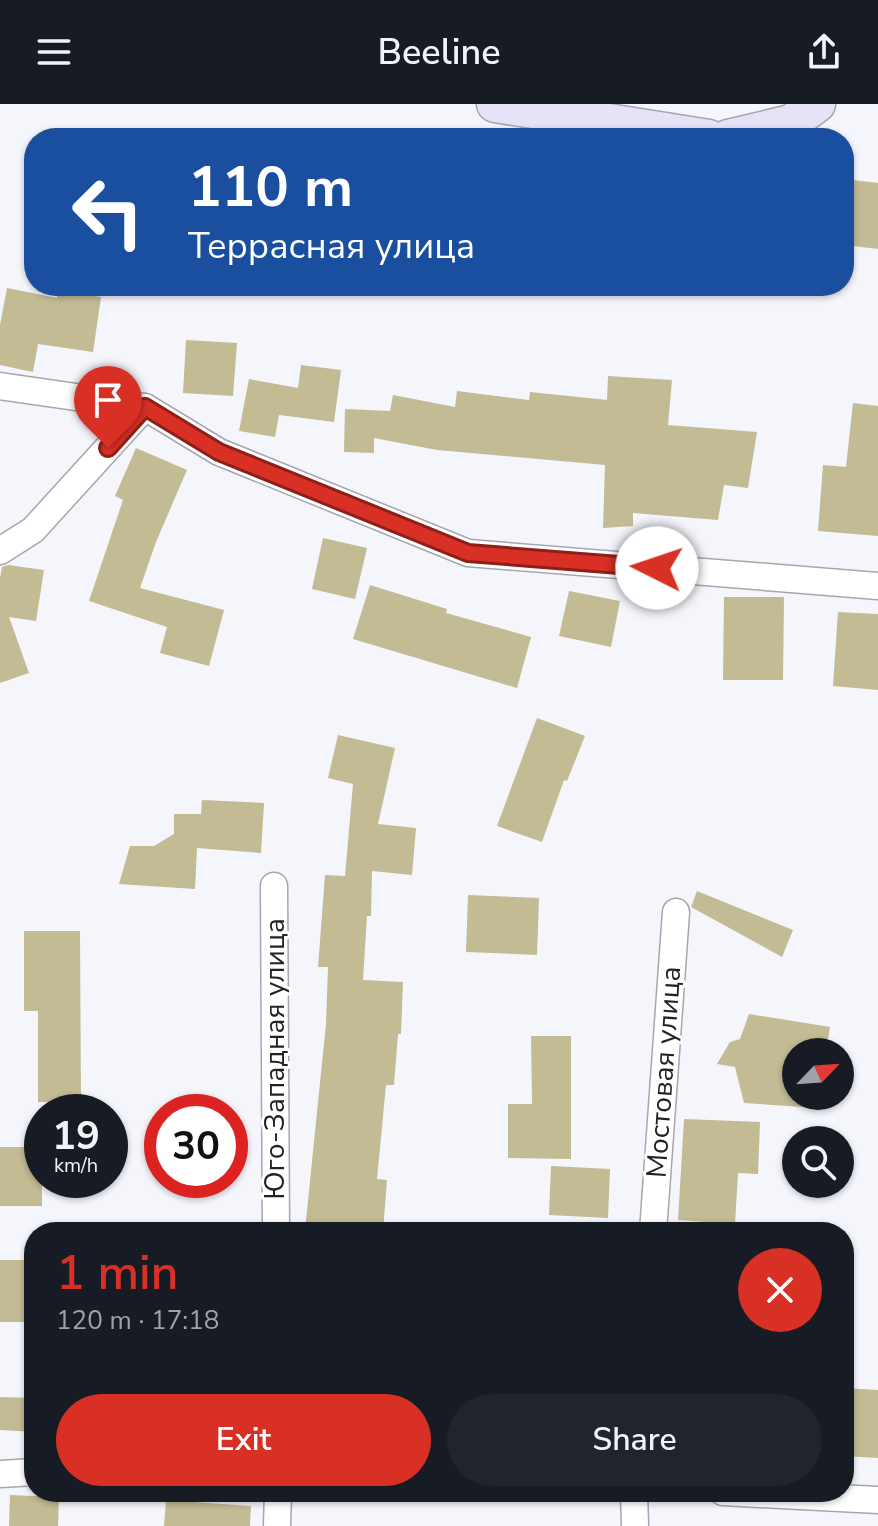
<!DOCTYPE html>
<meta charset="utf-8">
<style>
body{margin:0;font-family:"Nunito Sans",sans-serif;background:#20242c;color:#f1f3f6;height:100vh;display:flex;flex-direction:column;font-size:30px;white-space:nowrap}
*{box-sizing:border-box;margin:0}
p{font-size:26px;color:#9ea1a6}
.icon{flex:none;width:44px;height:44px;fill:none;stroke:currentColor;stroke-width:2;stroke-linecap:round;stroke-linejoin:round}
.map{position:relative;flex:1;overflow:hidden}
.sheet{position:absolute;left:24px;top:1118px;width:830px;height:280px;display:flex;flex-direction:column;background:#171b24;border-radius:32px;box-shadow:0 2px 6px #0004}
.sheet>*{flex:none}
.top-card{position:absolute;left:24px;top:24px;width:830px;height:168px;border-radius:32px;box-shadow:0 2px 6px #0004;background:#1a4fa0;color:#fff;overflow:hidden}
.needle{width:52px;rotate:65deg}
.tools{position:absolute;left:782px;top:934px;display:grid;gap:16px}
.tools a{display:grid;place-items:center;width:72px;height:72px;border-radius:50%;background:#171b24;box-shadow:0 2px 6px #0004;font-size:40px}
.speed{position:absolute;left:24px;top:990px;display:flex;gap:16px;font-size:40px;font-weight:700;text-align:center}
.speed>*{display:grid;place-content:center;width:104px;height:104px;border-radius:50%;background:#171b24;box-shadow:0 2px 6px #0004;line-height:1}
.speed small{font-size:20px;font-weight:400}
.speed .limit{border:12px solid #d22;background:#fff;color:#111}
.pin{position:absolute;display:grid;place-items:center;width:68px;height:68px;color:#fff;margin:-82px -34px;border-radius:50% 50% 50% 0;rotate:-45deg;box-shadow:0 0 8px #0007}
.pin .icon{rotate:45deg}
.me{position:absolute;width:88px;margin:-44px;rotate:274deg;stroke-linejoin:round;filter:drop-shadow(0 0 6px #0008)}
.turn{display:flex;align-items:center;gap:28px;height:168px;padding:0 32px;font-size:36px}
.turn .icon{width:104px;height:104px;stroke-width:2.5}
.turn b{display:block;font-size:56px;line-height:68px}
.round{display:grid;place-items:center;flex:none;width:84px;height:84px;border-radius:42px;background:#20242c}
.head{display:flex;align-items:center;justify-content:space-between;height:136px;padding:0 32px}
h1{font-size:48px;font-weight:600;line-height:60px;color:#d93025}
.button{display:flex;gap:16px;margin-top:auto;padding:16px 32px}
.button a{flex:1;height:92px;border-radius:48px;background:#d93025;color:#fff;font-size:32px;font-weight:600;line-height:92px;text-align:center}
.button a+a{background:#20242c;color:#f1f3f6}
header{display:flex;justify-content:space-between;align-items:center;height:104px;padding:0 32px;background:#171b24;font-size:36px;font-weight:600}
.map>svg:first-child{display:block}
.building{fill:#c2bb94}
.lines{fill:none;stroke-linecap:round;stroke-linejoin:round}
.minor-casing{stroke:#a7a6ad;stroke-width:29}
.secondary-casing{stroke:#a7a6ad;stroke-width:39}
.minor{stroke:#fff;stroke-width:26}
.secondary{stroke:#e6e3f9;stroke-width:36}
.route-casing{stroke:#8d1f18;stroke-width:20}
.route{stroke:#d93025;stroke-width:14}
.labels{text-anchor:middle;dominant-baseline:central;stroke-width:6;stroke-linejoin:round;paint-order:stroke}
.street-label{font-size:28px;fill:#222225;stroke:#fff}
</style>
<header><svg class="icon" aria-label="menu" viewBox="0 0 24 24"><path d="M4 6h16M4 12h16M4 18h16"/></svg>Beeline<svg class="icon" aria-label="share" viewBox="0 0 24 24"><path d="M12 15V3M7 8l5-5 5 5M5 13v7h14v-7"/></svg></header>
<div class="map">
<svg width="878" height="1422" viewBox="0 0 878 1422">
<rect width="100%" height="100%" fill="#f5f5fc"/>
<g class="building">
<path d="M 844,75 L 878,79 L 878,145 L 844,141 Z"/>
<path d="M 7,184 L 57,194 L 58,187 L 101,193 L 93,248 L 38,240 L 33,268 L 0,261 L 0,221 Z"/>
<path d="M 186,236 L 237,239 L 233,292 L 183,289 Z"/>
<path d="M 301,261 L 341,266 L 334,318 L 279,311 L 275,333 L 239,327 L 249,275 L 298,284 Z"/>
<path d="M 608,272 L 672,276 L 668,321 L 757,328 L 748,384 L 724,381 L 718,416 L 633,409 L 633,422 L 603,424 L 605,361 L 437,346 L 374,334 L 374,349 L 344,348 L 345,305 L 390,307 L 393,291 L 455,303 L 457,287 L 529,296 L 530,288 L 607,296 Z"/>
<path d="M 853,299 L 878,302 L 878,432 L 818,427 L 823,361 L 846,363 Z"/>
<path d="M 136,344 L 187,366 L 156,438 L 140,484 L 224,506 L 209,562 L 160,549 L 167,523 L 89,497 L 123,396 L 115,392 Z"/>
<path d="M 323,434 L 367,444 L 355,495 L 312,485 Z"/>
<path d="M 8,461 L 44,466 L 36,517 L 9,513 L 29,569 L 0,579 L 0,474 L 2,463 Z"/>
<path d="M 370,481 L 447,505 L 446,509 L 531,533 L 517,584 L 353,535 Z"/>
<path d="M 569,487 L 620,497 L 611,543 L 559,532 Z"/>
<path d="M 724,493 L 784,493 L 783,576 L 723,576 Z"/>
<path d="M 838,508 L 878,510 L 878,586 L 833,582 Z"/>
<path d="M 537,614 L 585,632 L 567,677 L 564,676 L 542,738 L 497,722 Z"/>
<path d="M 338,631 L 395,644 L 378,720 L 416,724 L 412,771 L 372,767 L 371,812 L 367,812 L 363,876 L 403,878 L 401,930 L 398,930 L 394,981 L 386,981 L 377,1075 L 387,1076 L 383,1128 L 305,1126 L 326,920 L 328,863 L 318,863 L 325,771 L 345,772 L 353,680 L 328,674 Z"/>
<path d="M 202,696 L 264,699 L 261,749 L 197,744 L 195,785 L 119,780 L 130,742 L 154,742 L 174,730 L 174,710 L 201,710 Z"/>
<path d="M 697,787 L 793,826 L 782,853 L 691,803 Z"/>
<path d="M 468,791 L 539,794 L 537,851 L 466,848 Z"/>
<path d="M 24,827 L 80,827 L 81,998 L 38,998 L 38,907 L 24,907 Z"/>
<path d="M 749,910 L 830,923 L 826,948 L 796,948 L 796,992 L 819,992 L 817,1004 L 744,999 L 735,963 L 717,960 L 730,938 L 740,935 Z"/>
<path d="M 531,932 L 571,932 L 571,1055 L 508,1054 L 508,1000 L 532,1000 Z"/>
<path d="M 684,1015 L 760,1018 L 758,1070 L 738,1069 L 735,1120 L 678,1116 Z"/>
<rect x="0" y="1043" width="42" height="59"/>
<path d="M 551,1062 L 610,1065 L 608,1114 L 549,1111 Z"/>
<rect x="0" y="1156" width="34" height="62"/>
<path d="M 844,1284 L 878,1286 L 878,1354 L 844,1352 Z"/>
<path d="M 0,1293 L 34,1294 L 34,1328 L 0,1326 Z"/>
<path d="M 10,1391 L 59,1393 L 58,1422 L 9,1422 Z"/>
<path d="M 166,1396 L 251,1402 L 250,1422 L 164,1422 Z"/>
</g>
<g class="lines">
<defs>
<g id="minor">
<path d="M 0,282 L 145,303 L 219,348 L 468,449 L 878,482"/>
<path d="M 0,447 L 33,426 L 145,303"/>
<path d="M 274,782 L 276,1128"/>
<path d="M 653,1128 L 676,808"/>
<path d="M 0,1370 L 34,1368"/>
<path d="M 634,1388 L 635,1422"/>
<path d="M 723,1388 L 878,1396"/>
<path d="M 277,1422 L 278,1388"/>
</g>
<g id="secondary">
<path d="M 495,0 L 709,34"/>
<path d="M 728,34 L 791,19 L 817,0"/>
</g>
</defs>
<use href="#minor" class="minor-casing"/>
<use href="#secondary" class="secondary-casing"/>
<use href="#minor" class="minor"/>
<use href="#secondary" class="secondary"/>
</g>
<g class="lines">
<defs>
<path id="route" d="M 108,344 L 145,303 L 219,348 L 468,449 L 657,464"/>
</defs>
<use href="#route" class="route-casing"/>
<use href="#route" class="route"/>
</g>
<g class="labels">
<g class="street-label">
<text transform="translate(275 955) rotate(-90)">Юго-Западная улица</text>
<text transform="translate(664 968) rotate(-86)">Мостовая улица</text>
</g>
</g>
</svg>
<div class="tools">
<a><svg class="needle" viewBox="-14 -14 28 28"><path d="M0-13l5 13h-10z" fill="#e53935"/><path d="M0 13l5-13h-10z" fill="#9ea1a6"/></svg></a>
<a><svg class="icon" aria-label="search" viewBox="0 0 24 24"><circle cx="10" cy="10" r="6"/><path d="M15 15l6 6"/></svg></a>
</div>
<div class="speed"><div>19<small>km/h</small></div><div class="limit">30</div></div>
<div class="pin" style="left:108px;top:344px;background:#d93025"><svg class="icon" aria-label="arrive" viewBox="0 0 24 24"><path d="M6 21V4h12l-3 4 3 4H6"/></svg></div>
<svg class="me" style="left:657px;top:464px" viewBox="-20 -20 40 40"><circle r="19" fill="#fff"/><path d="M0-13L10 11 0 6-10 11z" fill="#d93025"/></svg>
<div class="top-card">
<div class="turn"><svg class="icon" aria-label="left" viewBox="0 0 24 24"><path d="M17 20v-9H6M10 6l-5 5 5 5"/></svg><div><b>110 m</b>Террасная улица</div></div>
</div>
<section class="sheet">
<div class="head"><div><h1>1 min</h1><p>120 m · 17:18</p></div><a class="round" style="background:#d93025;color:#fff"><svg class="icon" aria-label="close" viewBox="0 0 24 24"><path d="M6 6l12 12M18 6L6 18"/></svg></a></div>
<div class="button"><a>Exit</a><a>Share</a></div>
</section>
</div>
